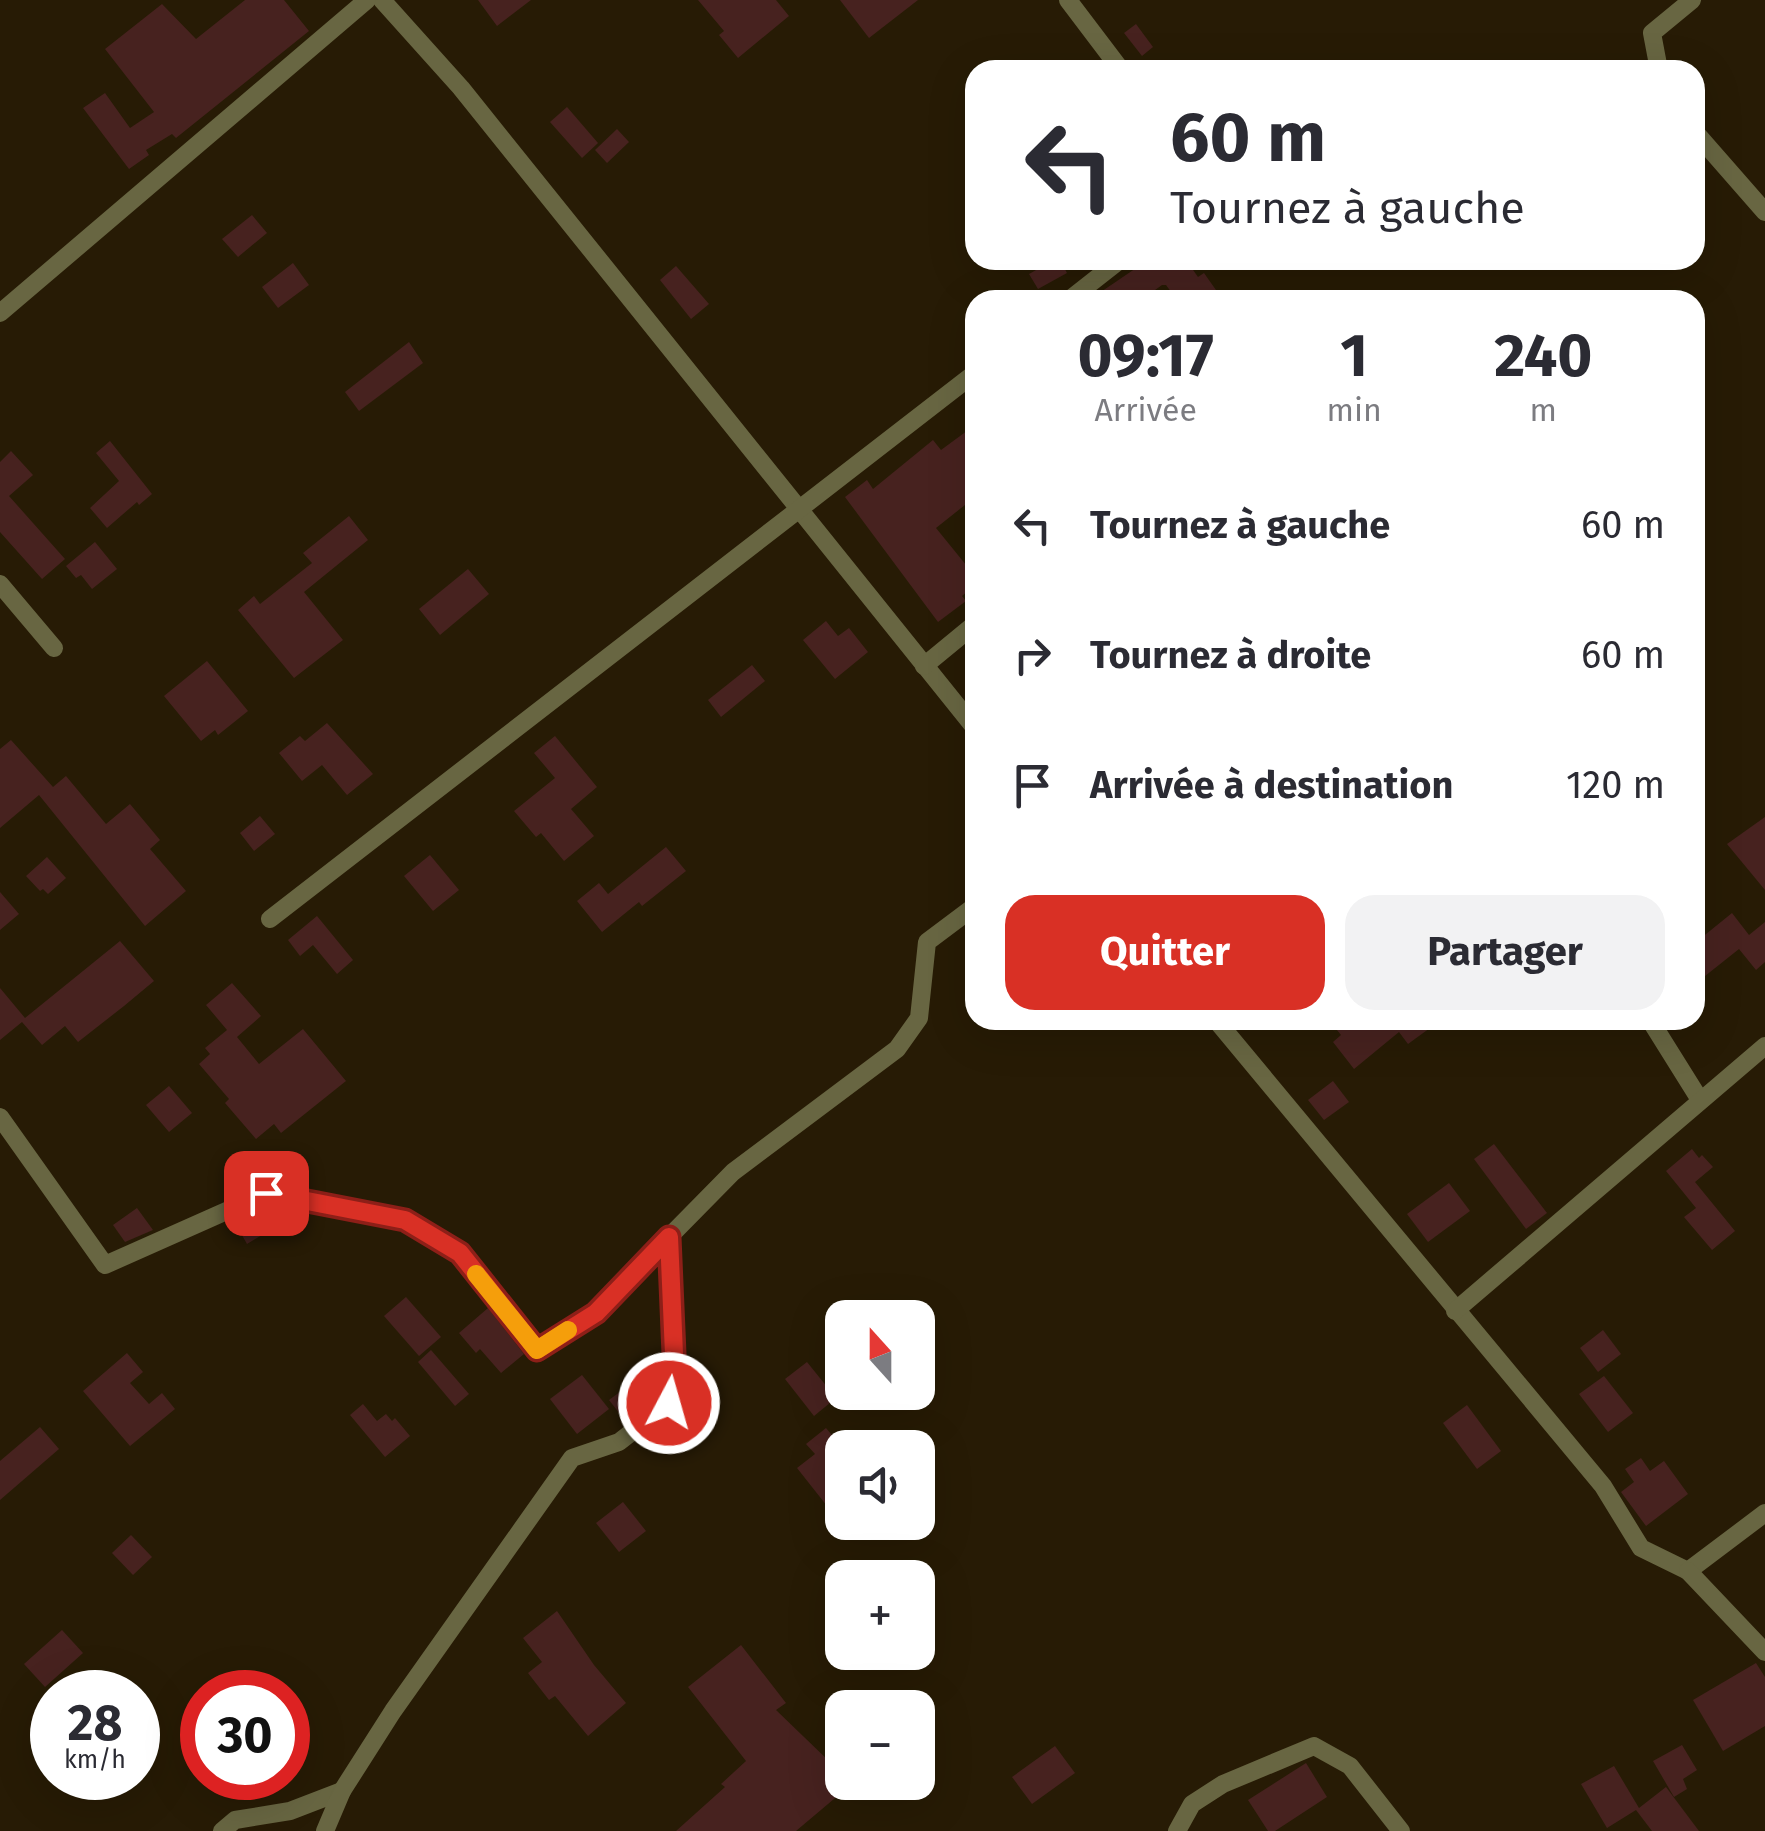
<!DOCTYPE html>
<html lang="fr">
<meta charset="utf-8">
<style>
body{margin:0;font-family:"Fira Sans",sans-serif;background:#f2f2f3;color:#2b2b33;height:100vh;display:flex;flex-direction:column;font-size:38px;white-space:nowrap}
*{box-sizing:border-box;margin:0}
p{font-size:32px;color:#7c7c81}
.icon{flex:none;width:55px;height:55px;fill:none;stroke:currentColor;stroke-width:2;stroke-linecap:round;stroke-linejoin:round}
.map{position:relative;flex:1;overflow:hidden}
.details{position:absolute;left:965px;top:290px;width:740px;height:740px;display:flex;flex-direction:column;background:#fff;border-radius:30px;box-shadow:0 10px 40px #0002}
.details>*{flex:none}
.hud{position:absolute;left:965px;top:60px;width:740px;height:210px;border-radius:30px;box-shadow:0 10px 40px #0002;background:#fff;color:#2b2b33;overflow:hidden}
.needle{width:65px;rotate:339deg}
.controls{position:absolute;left:825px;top:1300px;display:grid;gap:20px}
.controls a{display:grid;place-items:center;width:110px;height:110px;border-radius:20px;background:#fff;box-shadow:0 10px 40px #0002;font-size:50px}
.speed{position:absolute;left:30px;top:1670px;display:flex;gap:20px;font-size:50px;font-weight:700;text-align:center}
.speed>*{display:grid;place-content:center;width:130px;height:130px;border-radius:50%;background:#fff;box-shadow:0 10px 40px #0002;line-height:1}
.speed small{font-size:25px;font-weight:400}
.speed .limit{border:15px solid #d22;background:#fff;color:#111}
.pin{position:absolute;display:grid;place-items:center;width:85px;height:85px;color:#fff;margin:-42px;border-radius:20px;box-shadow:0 5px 15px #0006}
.me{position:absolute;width:110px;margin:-55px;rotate:6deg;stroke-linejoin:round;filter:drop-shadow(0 0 8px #0008)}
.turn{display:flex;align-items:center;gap:35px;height:210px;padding:0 40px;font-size:45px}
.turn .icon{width:130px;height:130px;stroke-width:2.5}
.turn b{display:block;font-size:70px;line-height:85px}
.eta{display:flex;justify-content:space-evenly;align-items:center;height:170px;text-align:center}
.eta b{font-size:60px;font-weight:700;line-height:70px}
.primary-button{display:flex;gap:20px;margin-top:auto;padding:20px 40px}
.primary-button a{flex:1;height:115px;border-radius:30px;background:#d93025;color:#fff;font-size:40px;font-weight:700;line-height:115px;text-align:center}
.primary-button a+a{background:#f2f2f3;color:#2b2b33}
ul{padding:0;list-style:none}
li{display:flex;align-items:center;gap:30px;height:130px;padding:0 40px}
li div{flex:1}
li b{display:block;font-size:38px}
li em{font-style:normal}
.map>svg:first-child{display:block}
.building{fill:#47221f}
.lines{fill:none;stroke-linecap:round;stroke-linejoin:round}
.minor{stroke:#686642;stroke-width:18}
.route-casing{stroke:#8d1f18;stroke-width:25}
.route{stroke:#d93025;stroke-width:18}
.slow{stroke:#f59e0b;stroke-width:18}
</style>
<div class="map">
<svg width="1765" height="1831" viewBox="0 0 1765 1831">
<rect width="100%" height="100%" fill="#271b05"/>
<g class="building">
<path d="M 245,0 L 284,0 L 309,31 L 176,138 L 172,134 L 146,150 L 149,155 L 129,169 L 83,108 L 105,93 L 130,128 L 154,112 L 105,49 L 162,4 L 196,39 Z"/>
<path d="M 478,0 L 531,0 L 497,26 Z"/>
<path d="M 698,0 L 776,0 L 789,16 L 738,58 L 719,35 L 724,31 Z"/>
<path d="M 840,0 L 918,0 L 869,38 Z"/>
<path d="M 1136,24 L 1153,47 L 1142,56 L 1124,33 Z"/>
<path d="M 567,107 L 598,143 L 582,158 L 550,122 Z"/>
<path d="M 617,129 L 629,142 L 607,163 L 595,150 Z"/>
<path d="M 252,215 L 267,233 L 238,257 L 222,239 Z"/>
<path d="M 1054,260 L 1060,260 L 1067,273 L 1038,289 L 1029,274 Z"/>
<path d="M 1148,260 L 1186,260 L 1198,277 L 1204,273 L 1223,300 L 1177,300 L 1166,285 L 1162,285 L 1141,300 L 1089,300 Z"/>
<path d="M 293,263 L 309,285 L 278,308 L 262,287 Z"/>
<path d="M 676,266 L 709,304 L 691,319 L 660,280 Z"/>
<path d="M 409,342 L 423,363 L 359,411 L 345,392 Z"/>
<path d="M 975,425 L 975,497 L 936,528 L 975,576 L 975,585 L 962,596 L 966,601 L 938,622 L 845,497 L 867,480 L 873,489 L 933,440 L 941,450 Z"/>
<path d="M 110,441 L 152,494 L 139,505 L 137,502 L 107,528 L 90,508 L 119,481 L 96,453 Z"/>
<path d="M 11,451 L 33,475 L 9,496 L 65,559 L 42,579 L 0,532 L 0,462 Z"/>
<path d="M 349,516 L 368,540 L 304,592 L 343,640 L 294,678 L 238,610 L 254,596 L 260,604 L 312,563 L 303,553 Z"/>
<path d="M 95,542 L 117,569 L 92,589 L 81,575 L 76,578 L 66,566 Z"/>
<path d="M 468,569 L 489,594 L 440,635 L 419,609 Z"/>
<path d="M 826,621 L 838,636 L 849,628 L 868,652 L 835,679 L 803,640 Z"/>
<path d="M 207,661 L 248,711 L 218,735 L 215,730 L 201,741 L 164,696 Z"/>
<path d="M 752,665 L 765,681 L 721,717 L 708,700 Z"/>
<path d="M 327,723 L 373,774 L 347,795 L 322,765 L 302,781 L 279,753 L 300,736 L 305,741 Z"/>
<path d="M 555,736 L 597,787 L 571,809 L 594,836 L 564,861 L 541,833 L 536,837 L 514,811 L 555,778 L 534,753 Z"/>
<path d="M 11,740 L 53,787 L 66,776 L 106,824 L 130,804 L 160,840 L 150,849 L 186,891 L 145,926 L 39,795 L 0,828 L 0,749 Z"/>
<path d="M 260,816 L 275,834 L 254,851 L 240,833 Z"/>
<path d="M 1765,817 L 1765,890 L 1727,844 Z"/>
<path d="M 666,847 L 686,871 L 642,906 L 639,902 L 602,932 L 577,901 L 599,883 L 608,894 Z"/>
<path d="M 430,855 L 459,890 L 433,911 L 404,876 Z"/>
<path d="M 47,857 L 66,878 L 48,894 L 43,889 L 40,891 L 26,876 Z"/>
<path d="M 0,892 L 19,914 L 0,930 Z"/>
<path d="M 1732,913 L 1749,935 L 1765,922 L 1765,962 L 1756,970 L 1739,949 L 1695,984 L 1695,943 Z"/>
<path d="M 317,916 L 353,960 L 337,974 L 313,945 L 300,956 L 288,940 Z"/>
<path d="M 120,941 L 154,981 L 124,1006 L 78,1042 L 65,1026 L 42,1045 L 22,1022 L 0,1040 L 0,988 L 25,1018 Z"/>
<path d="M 232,983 L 261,1016 L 237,1037 L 259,1064 L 303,1029 L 346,1081 L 281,1133 L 274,1124 L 256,1139 L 225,1103 L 229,1099 L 199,1064 L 210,1054 L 205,1048 L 227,1030 L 206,1005 Z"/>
<path d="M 1329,1020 L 1441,1020 L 1408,1044 L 1399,1032 L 1354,1069 L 1333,1042 L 1341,1035 Z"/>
<path d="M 1333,1081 L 1349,1102 L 1324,1120 L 1308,1100 Z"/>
<path d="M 169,1086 L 192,1113 L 169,1132 L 146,1105 Z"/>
<path d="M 1494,1144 L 1547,1213 L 1526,1229 L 1474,1159 Z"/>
<path d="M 1692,1149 L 1699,1158 L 1702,1155 L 1713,1167 L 1695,1182 L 1735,1231 L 1712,1250 L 1684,1217 L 1696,1208 L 1666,1171 Z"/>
<path d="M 1449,1183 L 1470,1211 L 1428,1242 L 1407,1214 Z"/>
<path d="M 137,1208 L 153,1230 L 125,1242 L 113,1225 Z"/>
<path d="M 256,1212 L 267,1232 L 247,1244 L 234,1221 Z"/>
<path d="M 406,1297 L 441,1337 L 419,1356 L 384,1316 Z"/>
<path d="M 488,1308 L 524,1354 L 501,1373 L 480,1349 L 476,1353 L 459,1333 Z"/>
<path d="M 1603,1330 L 1621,1354 L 1598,1372 L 1580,1348 Z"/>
<path d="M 431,1350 L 469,1394 L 455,1406 L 418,1362 Z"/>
<path d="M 127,1353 L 143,1372 L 130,1383 L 149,1404 L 162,1393 L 175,1409 L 130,1446 L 83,1391 Z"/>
<path d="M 807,1362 L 836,1398 L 814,1416 L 785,1379 Z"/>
<path d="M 582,1375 L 609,1409 L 577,1434 L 550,1399 Z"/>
<path d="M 1604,1376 L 1633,1413 L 1608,1432 L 1579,1394 Z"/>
<path d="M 625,1388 L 639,1406 L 623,1418 L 609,1400 Z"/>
<path d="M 363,1404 L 377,1421 L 386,1414 L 392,1421 L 395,1418 L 410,1436 L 385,1457 L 350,1415 Z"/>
<path d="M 1467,1405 L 1501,1451 L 1477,1469 L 1443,1423 Z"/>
<path d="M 40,1427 L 59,1449 L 0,1500 L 0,1461 Z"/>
<path d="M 826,1428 L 836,1440 L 842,1435 L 842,1525 L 797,1468 L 815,1454 L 806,1444 Z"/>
<path d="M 1641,1458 L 1650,1471 L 1664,1461 L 1688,1494 L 1646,1526 L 1621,1492 L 1634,1482 L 1625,1469 Z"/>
<path d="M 623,1502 L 646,1531 L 619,1552 L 596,1523 Z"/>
<path d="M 131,1535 L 152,1557 L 133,1575 L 112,1553 Z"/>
<path d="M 557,1611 L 594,1665 L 626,1703 L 588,1736 L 555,1696 L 549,1700 L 528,1673 L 542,1662 L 523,1638 Z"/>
<path d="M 62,1630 L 83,1653 L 45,1687 L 24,1664 Z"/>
<path d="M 741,1645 L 786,1703 L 776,1710 L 831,1763 L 827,1766 L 847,1788 L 796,1831 L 676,1831 L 725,1787 L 721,1784 L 746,1761 L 688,1687 Z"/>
<path d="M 1756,1663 L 1765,1677 L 1765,1726 L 1723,1751 L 1693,1700 Z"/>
<path d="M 1682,1745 L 1697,1770 L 1683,1779 L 1687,1789 L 1674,1797 L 1653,1761 Z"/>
<path d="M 1055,1746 L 1075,1773 L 1032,1804 L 1012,1777 Z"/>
<path d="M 1306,1763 L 1327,1797 L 1275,1831 L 1268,1831 L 1248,1800 Z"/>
<path d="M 1614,1766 L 1639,1808 L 1666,1787 L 1699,1831 L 1652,1831 L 1636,1810 L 1607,1828 L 1581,1784 Z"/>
</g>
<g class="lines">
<g class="minor">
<path d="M 382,0 L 461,88 L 975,728"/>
<path d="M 1068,0 L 1121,70"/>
<path d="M 1659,70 L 1652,33 L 1692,0"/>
<path d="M 1695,132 L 1765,212"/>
<path d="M 1069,300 L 1120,260"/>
<path d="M 0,313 L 367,0"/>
<path d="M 0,584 L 54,648"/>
<path d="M 924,666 L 975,624"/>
<path d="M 270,919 L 975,373"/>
<path d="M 1216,1020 L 1603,1486 L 1641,1548 L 1688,1571 L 1765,1513"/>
<path d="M 1650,1020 L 1700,1100"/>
<path d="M 0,1117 L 105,1265 L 267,1193 L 405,1220 L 460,1253 L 537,1350 L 595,1313 L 669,1237"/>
<path d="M 1455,1311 L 1765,1046"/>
<path d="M 1688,1571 L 1765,1652"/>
<path d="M 222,1831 L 235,1820 L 290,1811 L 342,1791"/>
<path d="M 325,1831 L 342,1791 L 393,1711 L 572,1458 L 619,1442 L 669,1403 L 675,1354 L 669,1237 L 733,1172 L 897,1049 L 919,1018 L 927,942 L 975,906"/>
<path d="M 1177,1831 L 1192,1804 L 1223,1784 L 1314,1746 L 1350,1766 L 1401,1831"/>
</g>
</g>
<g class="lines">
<defs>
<path id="route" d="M 266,1193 L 405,1220 L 460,1253 L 537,1350 L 596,1313 L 669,1237 L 674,1354 L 669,1403"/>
</defs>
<use href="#route" class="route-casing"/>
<use href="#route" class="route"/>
<path class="slow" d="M 476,1274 L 537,1350 L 568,1330"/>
</g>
</svg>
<div class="controls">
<a><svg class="needle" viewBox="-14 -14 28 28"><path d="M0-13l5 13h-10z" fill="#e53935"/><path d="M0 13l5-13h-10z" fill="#7c7c81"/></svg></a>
<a><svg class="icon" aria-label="sound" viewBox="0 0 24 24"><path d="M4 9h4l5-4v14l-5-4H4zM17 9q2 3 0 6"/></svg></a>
<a>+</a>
<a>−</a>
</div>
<div class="speed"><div>28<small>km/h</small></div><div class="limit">30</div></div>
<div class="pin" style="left:266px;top:1193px;background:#d93025"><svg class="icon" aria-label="arrive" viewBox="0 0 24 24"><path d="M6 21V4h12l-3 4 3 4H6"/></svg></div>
<svg class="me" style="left:669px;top:1403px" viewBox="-20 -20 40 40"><circle r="17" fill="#d93025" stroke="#fff" stroke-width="3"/><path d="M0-11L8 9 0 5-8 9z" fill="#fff"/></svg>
<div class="hud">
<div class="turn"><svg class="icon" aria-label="left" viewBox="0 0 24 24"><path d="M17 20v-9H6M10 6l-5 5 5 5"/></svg><div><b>60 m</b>Tournez à gauche</div></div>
</div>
<section class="details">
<div class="eta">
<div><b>09:17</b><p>Arrivée</p></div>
<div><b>1</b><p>min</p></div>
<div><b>240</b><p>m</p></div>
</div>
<ul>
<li><svg class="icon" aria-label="left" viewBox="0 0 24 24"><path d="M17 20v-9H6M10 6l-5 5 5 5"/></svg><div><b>Tournez à gauche</b></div><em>60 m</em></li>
<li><svg class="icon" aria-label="right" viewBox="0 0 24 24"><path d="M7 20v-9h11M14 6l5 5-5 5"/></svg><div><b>Tournez à droite</b></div><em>60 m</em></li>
<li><svg class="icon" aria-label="arrive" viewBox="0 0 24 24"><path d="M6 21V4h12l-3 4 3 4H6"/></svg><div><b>Arrivée à destination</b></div><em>120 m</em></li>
</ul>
<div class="primary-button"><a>Quitter</a><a>Partager</a></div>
</section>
</div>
